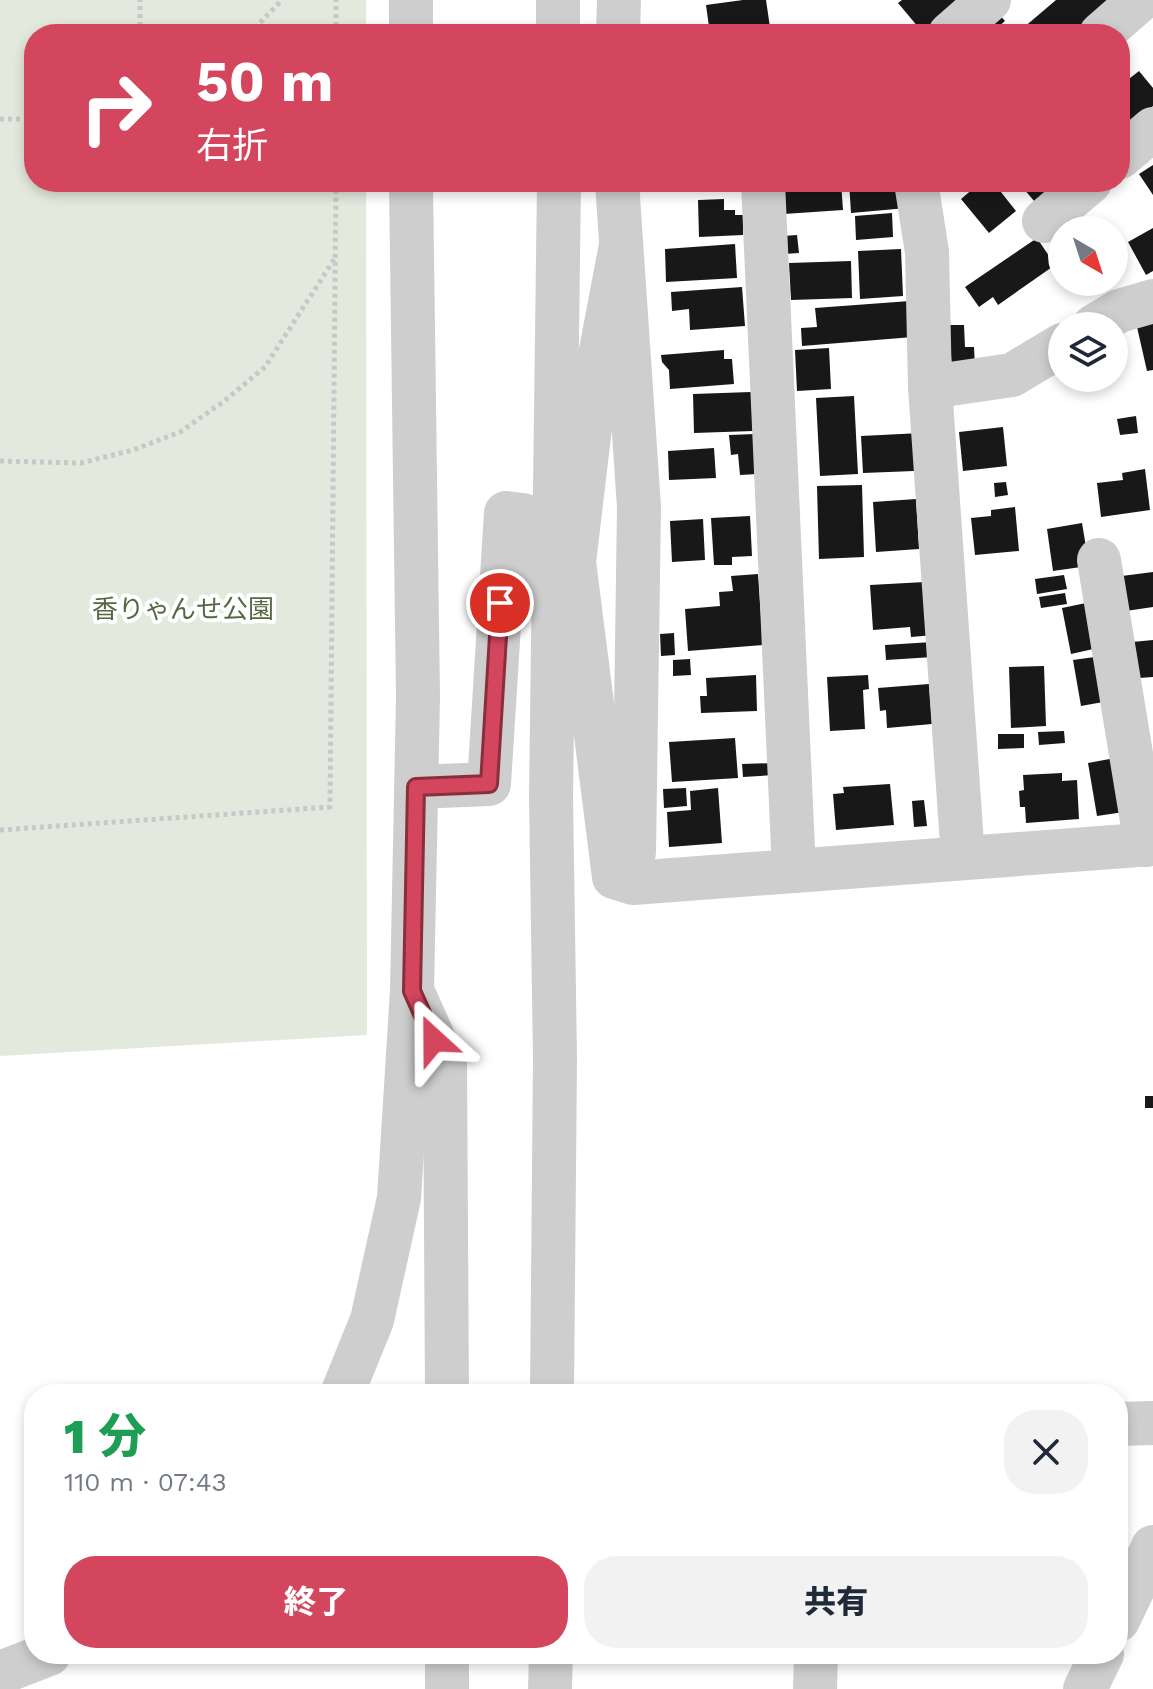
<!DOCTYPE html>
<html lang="ja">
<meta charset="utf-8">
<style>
body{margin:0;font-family:"Work Sans","Noto Sans JP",sans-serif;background:#f2f2f3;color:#1f2937;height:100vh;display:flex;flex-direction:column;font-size:30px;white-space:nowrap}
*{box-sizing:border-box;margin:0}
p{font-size:26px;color:#747a83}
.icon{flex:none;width:44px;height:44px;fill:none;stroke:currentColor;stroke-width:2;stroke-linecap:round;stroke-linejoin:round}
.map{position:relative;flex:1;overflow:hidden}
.side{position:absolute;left:24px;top:1384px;width:1104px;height:280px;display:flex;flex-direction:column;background:#fff;border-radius:32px;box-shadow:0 4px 12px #0003}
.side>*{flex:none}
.guide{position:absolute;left:24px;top:24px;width:1106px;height:168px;border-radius:32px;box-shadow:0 4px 12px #0003;background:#d4465d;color:#fff;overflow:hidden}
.needle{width:52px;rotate:141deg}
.tools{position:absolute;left:1048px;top:216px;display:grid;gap:16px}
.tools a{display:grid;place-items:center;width:80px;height:80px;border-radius:50%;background:#fff;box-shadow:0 4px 12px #0003;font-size:40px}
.pin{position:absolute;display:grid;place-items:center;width:68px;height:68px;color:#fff;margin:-34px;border:4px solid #fff;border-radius:50%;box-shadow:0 2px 8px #0007}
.me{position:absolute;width:88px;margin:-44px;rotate:336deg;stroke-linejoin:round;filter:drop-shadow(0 0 6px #0008)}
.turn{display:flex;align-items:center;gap:28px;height:168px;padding:0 40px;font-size:36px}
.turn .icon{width:104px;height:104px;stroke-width:2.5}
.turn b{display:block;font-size:56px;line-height:68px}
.round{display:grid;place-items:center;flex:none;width:84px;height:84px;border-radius:32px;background:#f2f2f3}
.headline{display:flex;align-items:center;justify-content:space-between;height:136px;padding:0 40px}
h1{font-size:48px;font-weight:800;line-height:60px;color:#1e9e55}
.button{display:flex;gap:16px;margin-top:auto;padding:16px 40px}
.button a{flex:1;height:92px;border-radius:32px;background:#d4465d;color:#fff;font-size:32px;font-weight:800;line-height:92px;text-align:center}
.button a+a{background:#f2f2f3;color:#1f2937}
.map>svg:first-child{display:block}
.green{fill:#e4e9dd}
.building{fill:#181818}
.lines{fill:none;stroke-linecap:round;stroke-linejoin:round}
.path{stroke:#c8c8c8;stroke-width:5;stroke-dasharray:4 4;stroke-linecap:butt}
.minor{stroke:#cecece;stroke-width:44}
.route-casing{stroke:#8a2e3c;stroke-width:20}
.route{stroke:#d4465d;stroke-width:14}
.labels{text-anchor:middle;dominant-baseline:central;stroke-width:8;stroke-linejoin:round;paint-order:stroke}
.park-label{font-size:26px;fill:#576842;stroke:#fff}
</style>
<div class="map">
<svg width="1153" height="1689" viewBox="0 0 1153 1689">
<rect width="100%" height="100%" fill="#fff"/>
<path class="green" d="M 0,0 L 366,0 L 366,34 L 34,34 L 34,182 L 366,182 L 367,1035 L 0,1056 Z"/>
<g class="building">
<path d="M 743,0 L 766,0 L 771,34 L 710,34 L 706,5 Z"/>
<path d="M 902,0 L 970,0 L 953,8 L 924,34 L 898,3 Z"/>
<path d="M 1056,0 L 1113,0 L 1087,34 L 1016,34 Z"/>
<path d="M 997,12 L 1005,21 L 990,34 L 970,34 Z"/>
<path d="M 1139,71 L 1153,88 L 1153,106 L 1120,133 L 1120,86 Z"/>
<path d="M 1153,165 L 1153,195 L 1139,174 Z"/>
<path d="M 782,182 L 841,182 L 843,210 L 784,214 Z"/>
<path d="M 849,182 L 904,182 L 907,208 L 851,213 Z"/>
<path d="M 981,182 L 993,182 L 1016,211 L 989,233 L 961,199 Z"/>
<path d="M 1018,182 L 1071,182 L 1040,208 Z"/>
<path d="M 724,199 L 724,210 L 735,210 L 735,215 L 743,215 L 743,235 L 699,237 L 698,200 Z"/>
<path d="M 892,213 L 893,237 L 856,240 L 855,216 Z"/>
<path d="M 1153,228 L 1153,271 L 1146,275 L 1128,242 Z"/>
<path d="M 797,235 L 799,253 L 784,254 L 783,236 Z"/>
<path d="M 1037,238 L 1055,265 L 998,305 L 993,297 L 979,307 L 965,287 Z"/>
<path d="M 735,244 L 737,278 L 666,282 L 665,249 Z"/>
<path d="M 901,249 L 903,296 L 860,299 L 858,251 Z"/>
<path d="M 851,261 L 852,298 L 791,300 L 789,263 Z"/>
<path d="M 742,287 L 745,326 L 690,330 L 689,309 L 672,311 L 671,292 Z"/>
<path d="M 910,301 L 913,337 L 802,346 L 801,328 L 817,327 L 815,308 Z"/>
<path d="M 1153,321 L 1153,370 L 1147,371 L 1137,327 Z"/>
<path d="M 949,325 L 964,325 L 965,347 L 974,347 L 975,368 L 952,370 Z"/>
<path d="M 829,348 L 831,389 L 797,391 L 795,350 Z"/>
<path d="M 724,350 L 724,359 L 732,359 L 734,384 L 670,389 L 669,370 L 662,362 L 661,355 Z"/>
<path d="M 751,392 L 753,431 L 694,433 L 693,394 Z"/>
<path d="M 854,396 L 858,474 L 820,476 L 816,398 Z"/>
<path d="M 1136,416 L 1138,433 L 1120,435 L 1117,419 Z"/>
<path d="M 1003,427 L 1007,466 L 963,471 L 959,432 Z"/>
<path d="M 921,433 L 914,471 L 863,473 L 861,436 Z"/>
<path d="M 755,434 L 758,474 L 740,475 L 738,454 L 731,455 L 729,435 Z"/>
<path d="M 714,448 L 716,478 L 669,480 L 668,451 Z"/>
<path d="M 1145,469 L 1150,510 L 1101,517 L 1097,483 L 1123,480 L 1122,473 Z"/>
<path d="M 1006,482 L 1008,495 L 995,497 L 994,483 Z"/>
<path d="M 862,485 L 864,557 L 819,559 L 817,486 Z"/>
<path d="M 916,499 L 919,549 L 876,552 L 873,502 Z"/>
<path d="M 1015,507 L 1019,551 L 975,555 L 971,518 L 991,516 L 991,510 Z"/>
<path d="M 750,516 L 752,556 L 732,557 L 732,565 L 714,565 L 711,518 Z"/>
<path d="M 703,519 L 705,560 L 672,562 L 670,521 Z"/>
<path d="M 1082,523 L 1087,553 L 1081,567 L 1053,571 L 1047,529 Z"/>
<path d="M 1153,572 L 1153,607 L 1119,612 L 1114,577 Z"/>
<path d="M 758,574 L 763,645 L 688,651 L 685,609 L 720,606 L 719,592 L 733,591 L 731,576 Z"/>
<path d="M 1064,575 L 1067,589 L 1037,594 L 1035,579 Z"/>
<path d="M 925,582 L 934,635 L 911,637 L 910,627 L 873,630 L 870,585 Z"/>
<path d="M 1065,593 L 1067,604 L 1041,608 L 1039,597 Z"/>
<path d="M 1086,603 L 1102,647 L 1071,654 L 1062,608 Z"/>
<path d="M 674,633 L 675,655 L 661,656 L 660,634 Z"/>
<path d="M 1153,640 L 1153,677 L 1125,679 L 1122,643 Z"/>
<path d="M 932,642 L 933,657 L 886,660 L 885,645 Z"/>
<path d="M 1102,656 L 1103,702 L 1081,706 L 1073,660 Z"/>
<path d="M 690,659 L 691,675 L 673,676 L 673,660 Z"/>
<path d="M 1044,666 L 1046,726 L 1011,728 L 1009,667 Z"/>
<path d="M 756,675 L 757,711 L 701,713 L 700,696 L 707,696 L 706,678 Z"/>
<path d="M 868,675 L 869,689 L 863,690 L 865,729 L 830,731 L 827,677 Z"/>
<path d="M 929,684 L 932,724 L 887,728 L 886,710 L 880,711 L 878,688 Z"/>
<path d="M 1064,731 L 1065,743 L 1039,745 L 1038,732 Z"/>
<path d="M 998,734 L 1024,734 L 1024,748 L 998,749 Z"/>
<path d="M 735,738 L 738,778 L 672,782 L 669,742 Z"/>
<path d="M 1115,758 L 1124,812 L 1097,816 L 1088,763 Z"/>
<path d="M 774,763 L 775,775 L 743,777 L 742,764 Z"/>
<path d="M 1062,773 L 1062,781 L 1077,780 L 1079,819 L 1026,823 L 1025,807 L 1020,807 L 1019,791 L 1024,790 L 1023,775 Z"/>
<path d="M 890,784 L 894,825 L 836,830 L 833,794 L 844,793 L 843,787 Z"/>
<path d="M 686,788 L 687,806 L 664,808 L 663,789 Z"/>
<path d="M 718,788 L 722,843 L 669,847 L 667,812 L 691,810 L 690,791 Z"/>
<path d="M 924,800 L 927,826 L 914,827 L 912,801 Z"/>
<rect x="1145" y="1096" width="8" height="12"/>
<path d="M 722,1654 L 776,1654 L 776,1658 L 722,1657 Z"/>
<path d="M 971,1654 L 1072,1654 L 1071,1661 L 971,1657 Z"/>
</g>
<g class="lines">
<g class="path">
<path d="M 140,34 L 140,0"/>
<path d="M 249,34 L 282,0"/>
<path d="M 336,34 L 336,0"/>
<path d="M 0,119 L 34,119"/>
<path d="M 0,461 L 81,463 L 133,450 L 180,432 L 223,402 L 265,367 L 335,258"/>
<path d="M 0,830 L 330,807 L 336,182"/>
</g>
<g class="minor">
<path d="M 558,0 L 558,34"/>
<path d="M 411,34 L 411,0"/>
<path d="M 618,34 L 619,0"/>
<path d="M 950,34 L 989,0"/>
<path d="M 1101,34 L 1140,0"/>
<path d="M 1120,157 L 1153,129"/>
<path d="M 617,182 L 639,507 L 634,852"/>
<path d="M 763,182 L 794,871"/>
<path d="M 916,182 L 927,252 L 930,387 L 963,858"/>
<path d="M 1044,221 L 1090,182"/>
<path d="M 621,245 L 596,377 L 574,562 L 614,877 L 633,883 L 1153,844"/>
<path d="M 1094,326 L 1119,311 L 1153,301"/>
<path d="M 930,387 L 1012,375 L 1062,345"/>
<path d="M 1099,560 L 1146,845"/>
<path d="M 416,787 L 489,784 L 506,513 L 523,515 L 526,594"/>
<path d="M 415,997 L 445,1064 L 447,1394"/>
<path d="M 342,1394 L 372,1320 L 399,1198 L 412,991 L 418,697 L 411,182"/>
<path d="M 552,1394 L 555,1058 L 551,797 L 559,182"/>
<path d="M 1118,1424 L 1153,1423"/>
<path d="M 1118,1620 L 1153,1547"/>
<path d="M 0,1673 L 49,1654"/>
<path d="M 447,1689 L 447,1654"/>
<path d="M 550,1689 L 551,1654"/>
<path d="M 815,1689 L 816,1654"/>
<path d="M 1085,1689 L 1102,1654"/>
</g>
</g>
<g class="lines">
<defs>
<path id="route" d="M 434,1040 L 412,991 L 416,787 L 489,784 L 500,603"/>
</defs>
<use href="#route" class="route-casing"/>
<use href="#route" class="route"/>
</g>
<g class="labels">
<g class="park-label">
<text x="183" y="609">香りゃんせ公園</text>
</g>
</g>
</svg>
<div class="tools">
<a><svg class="needle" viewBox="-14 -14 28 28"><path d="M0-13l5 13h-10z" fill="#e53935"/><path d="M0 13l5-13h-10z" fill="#747a83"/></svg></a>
<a><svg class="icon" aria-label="layers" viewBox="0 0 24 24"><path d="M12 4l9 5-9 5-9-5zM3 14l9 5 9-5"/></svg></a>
</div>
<div class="pin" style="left:500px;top:603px;background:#d93025"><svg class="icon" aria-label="arrive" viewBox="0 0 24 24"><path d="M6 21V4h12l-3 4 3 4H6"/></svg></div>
<svg class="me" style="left:434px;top:1040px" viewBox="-20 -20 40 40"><path d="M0-17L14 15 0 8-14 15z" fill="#d4465d" stroke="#fff" stroke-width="4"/></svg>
<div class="guide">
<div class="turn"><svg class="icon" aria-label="right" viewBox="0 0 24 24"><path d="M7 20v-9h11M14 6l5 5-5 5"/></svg><div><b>50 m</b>右折</div></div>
</div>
<section class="side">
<div class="headline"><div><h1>1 分</h1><p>110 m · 07:43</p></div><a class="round"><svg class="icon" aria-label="close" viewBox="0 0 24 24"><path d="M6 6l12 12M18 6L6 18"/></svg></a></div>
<div class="button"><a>終了</a><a>共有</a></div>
</section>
</div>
